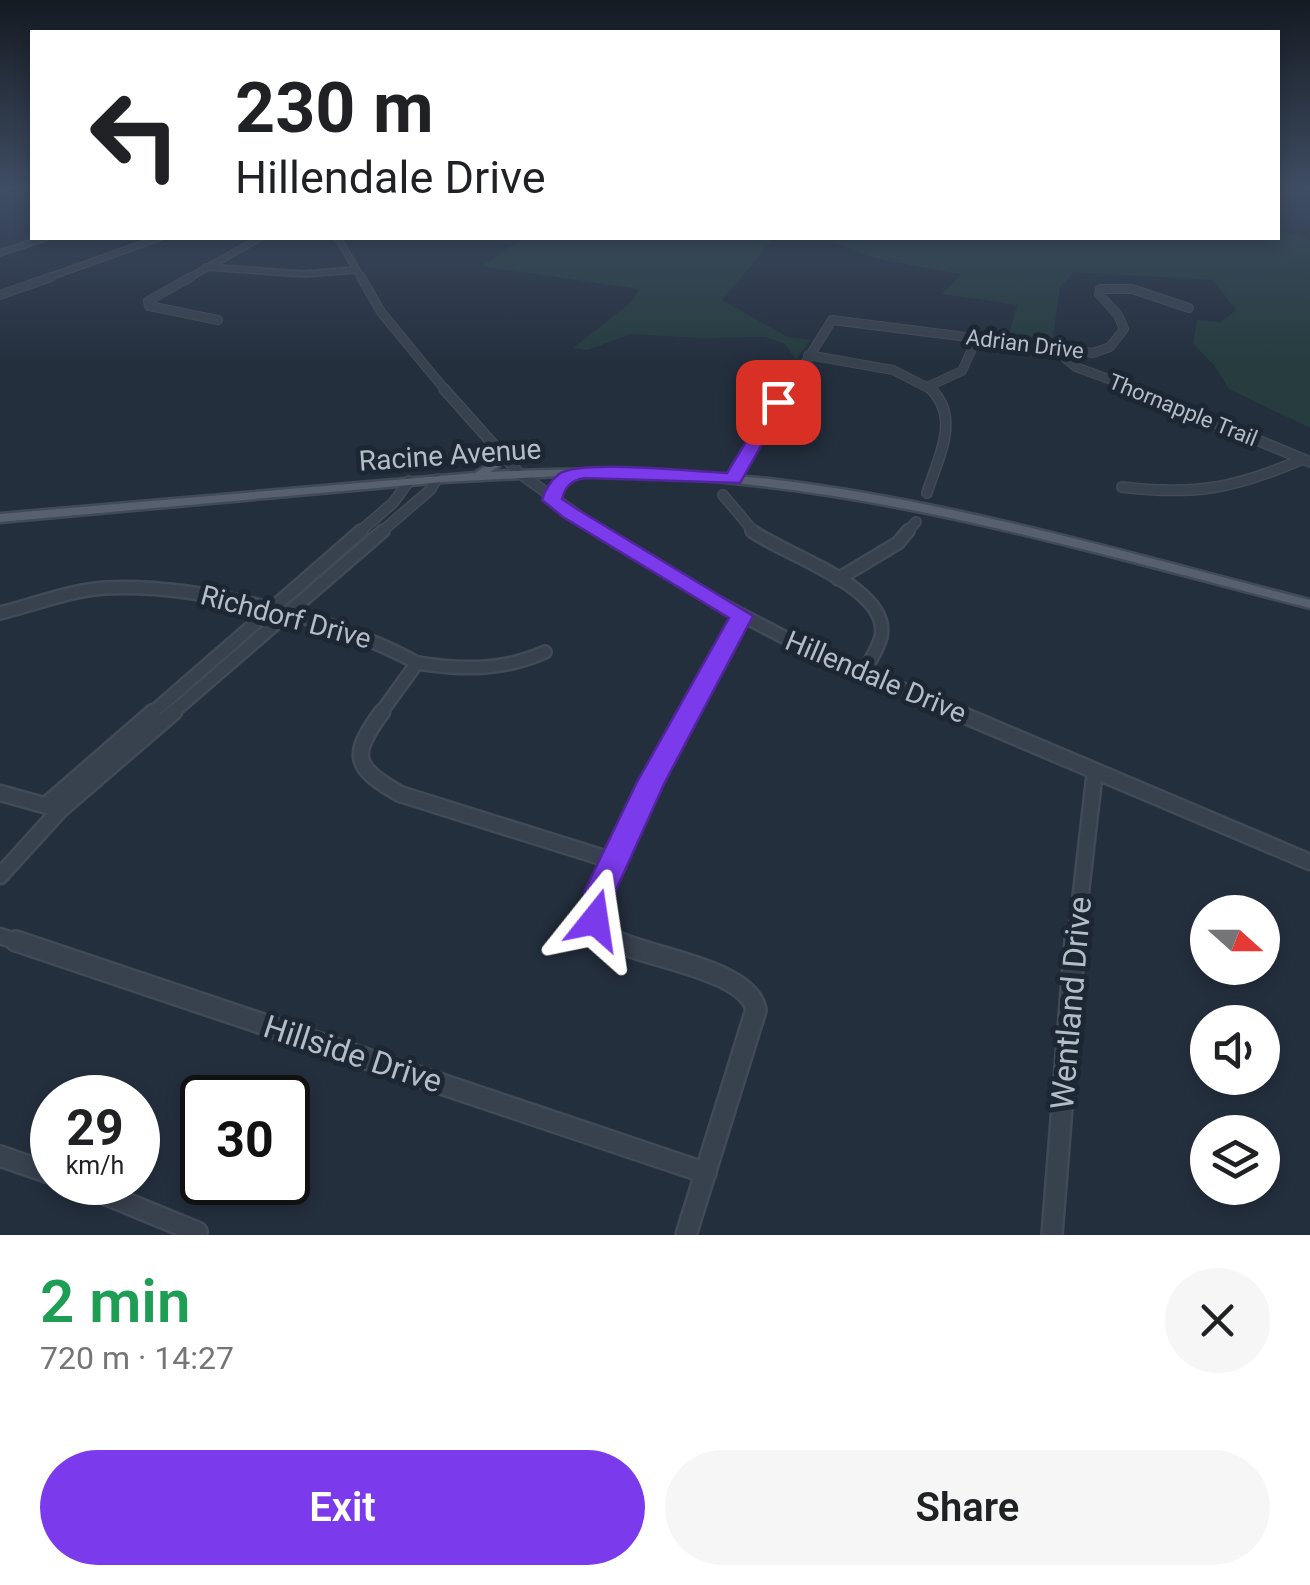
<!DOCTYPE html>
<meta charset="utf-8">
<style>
body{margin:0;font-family:Roboto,sans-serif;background:#f6f6f6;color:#202124;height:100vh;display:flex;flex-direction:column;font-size:38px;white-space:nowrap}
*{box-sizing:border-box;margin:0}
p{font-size:32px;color:#757577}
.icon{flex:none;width:55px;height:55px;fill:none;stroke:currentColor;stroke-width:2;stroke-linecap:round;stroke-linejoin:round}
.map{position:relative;height:1235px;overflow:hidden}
.details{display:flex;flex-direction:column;background:#fff;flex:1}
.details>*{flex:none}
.top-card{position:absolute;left:30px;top:30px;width:1250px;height:210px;border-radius:0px;box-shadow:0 5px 15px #0003;background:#fff;color:#202124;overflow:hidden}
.needle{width:65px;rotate:111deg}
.tools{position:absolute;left:1190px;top:895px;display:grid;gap:20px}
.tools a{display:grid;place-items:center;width:90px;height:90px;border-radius:50%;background:#fff;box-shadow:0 5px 15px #0003;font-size:50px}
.speed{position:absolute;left:30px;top:1075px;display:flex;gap:20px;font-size:50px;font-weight:700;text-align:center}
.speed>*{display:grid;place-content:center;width:130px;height:130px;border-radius:50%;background:#fff;box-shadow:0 5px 15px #0003;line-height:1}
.speed small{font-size:25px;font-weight:400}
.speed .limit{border:5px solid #111;border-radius:15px;background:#fff;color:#111}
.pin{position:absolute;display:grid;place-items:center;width:85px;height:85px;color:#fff;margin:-42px;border-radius:20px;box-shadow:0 5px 15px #0006}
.me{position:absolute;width:110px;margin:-55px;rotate:15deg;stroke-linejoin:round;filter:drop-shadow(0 0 8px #0008)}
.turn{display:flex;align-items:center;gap:35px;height:210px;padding:0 40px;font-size:45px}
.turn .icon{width:130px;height:130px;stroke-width:2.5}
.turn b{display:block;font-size:70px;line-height:85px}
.round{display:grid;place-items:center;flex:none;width:105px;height:105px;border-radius:52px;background:#f6f6f6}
.head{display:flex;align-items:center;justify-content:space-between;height:170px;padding:0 40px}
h1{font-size:60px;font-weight:600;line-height:75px;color:#1e9e55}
.button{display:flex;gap:20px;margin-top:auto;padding:20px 40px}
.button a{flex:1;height:115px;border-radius:60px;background:#7c3aed;color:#fff;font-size:40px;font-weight:600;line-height:115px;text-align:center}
.button a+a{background:#f6f6f6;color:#202124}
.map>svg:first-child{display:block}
.green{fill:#263c3f}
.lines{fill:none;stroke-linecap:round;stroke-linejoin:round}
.minor-far5-casing{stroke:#414a57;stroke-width:8}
.minor-far4-casing{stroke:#414a57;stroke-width:10}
.minor-far3-casing{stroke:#414a57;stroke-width:12}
.minor-far2-casing{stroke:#414a57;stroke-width:16}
.minor-far1-casing{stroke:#414a57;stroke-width:19}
.minor-casing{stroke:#414a57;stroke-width:24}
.major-casing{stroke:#414a57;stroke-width:5}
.minor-far5{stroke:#38414e;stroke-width:5}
.minor-far4{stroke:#38414e;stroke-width:8}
.minor-far3{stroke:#38414e;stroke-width:9}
.minor-far2{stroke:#38414e;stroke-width:11}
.minor-far1{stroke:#38414e;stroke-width:14}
.minor{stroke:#38414e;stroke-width:19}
.major{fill:#56606e;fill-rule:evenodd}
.route{fill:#7c3aed;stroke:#51269a;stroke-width:2.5}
.labels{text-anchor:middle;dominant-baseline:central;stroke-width:10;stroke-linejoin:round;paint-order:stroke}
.far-street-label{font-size:22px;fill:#b4bcc9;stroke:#1d2633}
.street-label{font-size:28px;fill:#b4bcc9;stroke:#1d2633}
.near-street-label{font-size:32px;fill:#b4bcc9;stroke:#1d2633}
</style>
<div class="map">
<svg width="1310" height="1235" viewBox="0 0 1310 1235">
<rect width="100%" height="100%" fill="#242f3e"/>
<g class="green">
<path d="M 1278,230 L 1310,240 L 1310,428 L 1229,389 L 1214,365 L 1193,344 L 1197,320 L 1221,322 L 1236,310 L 1213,280 L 1074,272 L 1060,287 L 1052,344 L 1008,339 L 1017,305 L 942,294 L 961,274 L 877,259 L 823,238 L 1278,238 Z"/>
<path d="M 523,238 L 774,238 L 722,300 L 788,337 L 810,340 L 796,360 L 785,344 L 765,337 L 700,338 L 630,334 L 588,350 L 573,348 L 633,301 L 638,289 L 482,266 Z"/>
</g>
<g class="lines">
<defs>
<g id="minor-far5">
<path d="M 0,192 L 5,190"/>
<path d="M 338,238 L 362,279"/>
<path d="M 0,253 L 45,238"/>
<path d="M 206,267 L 304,274 L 355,270"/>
<path d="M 44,279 L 159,238"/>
<path d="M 187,279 L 260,238"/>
</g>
<g id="minor-far4">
<path d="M 191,277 L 148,301 L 149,306 L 218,320"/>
<path d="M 361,277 L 381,312 L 446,391"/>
<path d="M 0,295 L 51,277"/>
<path d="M 1066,351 L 1066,359 L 1076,367 L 1141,391"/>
<path d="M 808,355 L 893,370 L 934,391"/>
<path d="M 929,386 L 962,371 L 977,338"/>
<path d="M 788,391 L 832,320 L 1093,353 L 1110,347 L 1124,329 L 1118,315 L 1099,294 L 1100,289 L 1132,289 L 1189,308"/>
</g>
<g id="minor-far3">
<path d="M 444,389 L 519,473 L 603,533"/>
<path d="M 1135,389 L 1310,462"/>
<path d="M 733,479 L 789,389"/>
<path d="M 1122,487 C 1195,496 1236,488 1303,459"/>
<path d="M 927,493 C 938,457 961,419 931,389"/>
<path d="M 723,495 L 755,533"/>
<path d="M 358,533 L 393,503 L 409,481"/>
<path d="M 380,533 L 430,490 L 437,479"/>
<path d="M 906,533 L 916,522"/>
</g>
<g id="minor-far2">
<path d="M 599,531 L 715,601 L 799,645 L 962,714"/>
<path d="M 752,531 C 782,554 892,587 881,637 C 878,649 869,662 864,673"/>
<path d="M 838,579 L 898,543 L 908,531"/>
<path d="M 0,613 C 33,605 71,590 105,588 C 196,583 337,619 417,663 L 380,714"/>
<path d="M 417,663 C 463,670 502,671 545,652"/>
<path d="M 151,714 L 361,531"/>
<path d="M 171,714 L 383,531"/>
<path d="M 688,714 L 742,616"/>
</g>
<g id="minor-far1">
<path d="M 382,712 C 350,756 353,767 400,794 L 614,861"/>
<path d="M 956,712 L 1310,862"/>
<path d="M 0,793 L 51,807"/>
<path d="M 46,805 L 153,712"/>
<path d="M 0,876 L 60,810 L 174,712"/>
<path d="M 0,936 L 24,944"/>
<path d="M 621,944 L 600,927 L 595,907 L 651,782 L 690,712"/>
<path d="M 1075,944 L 1095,771"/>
</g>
<g id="minor">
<path d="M 16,941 L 706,1173"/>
<path d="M 616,941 C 650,958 749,970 756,1010 L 686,1235"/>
<path d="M 0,1156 L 52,1174"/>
<path d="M 75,1182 L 197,1232"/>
<path d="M 1052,1235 L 1075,941"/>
</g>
<path id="major" d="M 499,445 L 504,448 L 499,466 L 490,472 C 586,467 682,469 777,480 C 958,502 1134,555 1310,600 L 1310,608 C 1070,547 830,472 580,476 L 566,482 L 558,501 L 552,504 L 546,501 L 555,480 L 560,476 L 443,482 L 0,522 L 0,514 L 475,473 L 489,464 L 494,448 Z"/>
</defs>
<use href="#minor-far5" class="minor-far5-casing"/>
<use href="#minor-far4" class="minor-far4-casing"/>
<use href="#minor-far3" class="minor-far3-casing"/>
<use href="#minor-far2" class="minor-far2-casing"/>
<use href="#minor-far1" class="minor-far1-casing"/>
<use href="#minor" class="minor-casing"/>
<use href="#major" class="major-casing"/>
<use href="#minor-far5" class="minor-far5"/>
<use href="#minor-far4" class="minor-far4"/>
<use href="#minor-far3" class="minor-far3"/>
<use href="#minor-far2" class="minor-far2"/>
<use href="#minor-far1" class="minor-far1"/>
<use href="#minor" class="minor"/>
<use href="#major" class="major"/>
</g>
<linearGradient id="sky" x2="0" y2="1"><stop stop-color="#141a22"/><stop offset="0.52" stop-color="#3f4d63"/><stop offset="1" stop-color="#3f4d63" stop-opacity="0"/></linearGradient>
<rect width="1310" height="363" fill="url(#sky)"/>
<path class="route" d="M 772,399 L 786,402 L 740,483 L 585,478 C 572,480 565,486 562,499 L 577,509 L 753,616 L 665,782 L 616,890 L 607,930 L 595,934 L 584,930 L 579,920 L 585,890 L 637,782 L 729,618 L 563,517 L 542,500 C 545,490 550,481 559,474 C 580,459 696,472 727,473 Z"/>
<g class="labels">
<g class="far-street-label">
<text transform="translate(1025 344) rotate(7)">Adrian Drive</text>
<text transform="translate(1183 410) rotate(22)">Thornapple Trail</text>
</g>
<g class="street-label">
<text transform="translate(450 455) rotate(-4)">Racine Avenue</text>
<text transform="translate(286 617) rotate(15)">Richdorf Drive</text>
<text transform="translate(876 677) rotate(23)">Hillendale Drive</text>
</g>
<g class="near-street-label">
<text transform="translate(1071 1003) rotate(-85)">Wentland Drive</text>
<text transform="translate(353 1054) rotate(18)">Hillside Drive</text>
</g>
</g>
</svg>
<div class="tools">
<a><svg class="needle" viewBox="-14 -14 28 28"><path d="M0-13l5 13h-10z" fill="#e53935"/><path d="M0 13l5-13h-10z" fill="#757577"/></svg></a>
<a><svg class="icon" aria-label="sound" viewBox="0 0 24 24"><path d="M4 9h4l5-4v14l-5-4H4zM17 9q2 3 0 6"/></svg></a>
<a><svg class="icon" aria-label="layers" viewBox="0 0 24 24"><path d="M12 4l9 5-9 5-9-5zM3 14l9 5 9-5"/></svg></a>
</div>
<div class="speed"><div>29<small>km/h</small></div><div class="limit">30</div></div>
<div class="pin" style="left:778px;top:402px;background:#d93025"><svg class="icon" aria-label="arrive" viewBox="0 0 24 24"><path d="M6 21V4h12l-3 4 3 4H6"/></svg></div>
<svg class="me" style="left:595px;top:920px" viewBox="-20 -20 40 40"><path d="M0-17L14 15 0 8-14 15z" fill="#7c3aed" stroke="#fff" stroke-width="4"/></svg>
<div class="top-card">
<div class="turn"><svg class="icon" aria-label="left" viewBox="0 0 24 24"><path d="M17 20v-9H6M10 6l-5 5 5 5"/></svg><div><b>230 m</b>Hillendale Drive</div></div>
</div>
</div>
<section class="details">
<div class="head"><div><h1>2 min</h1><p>720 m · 14:27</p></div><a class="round"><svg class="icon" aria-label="close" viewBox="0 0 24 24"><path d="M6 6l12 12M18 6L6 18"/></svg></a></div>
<div class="button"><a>Exit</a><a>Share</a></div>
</section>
